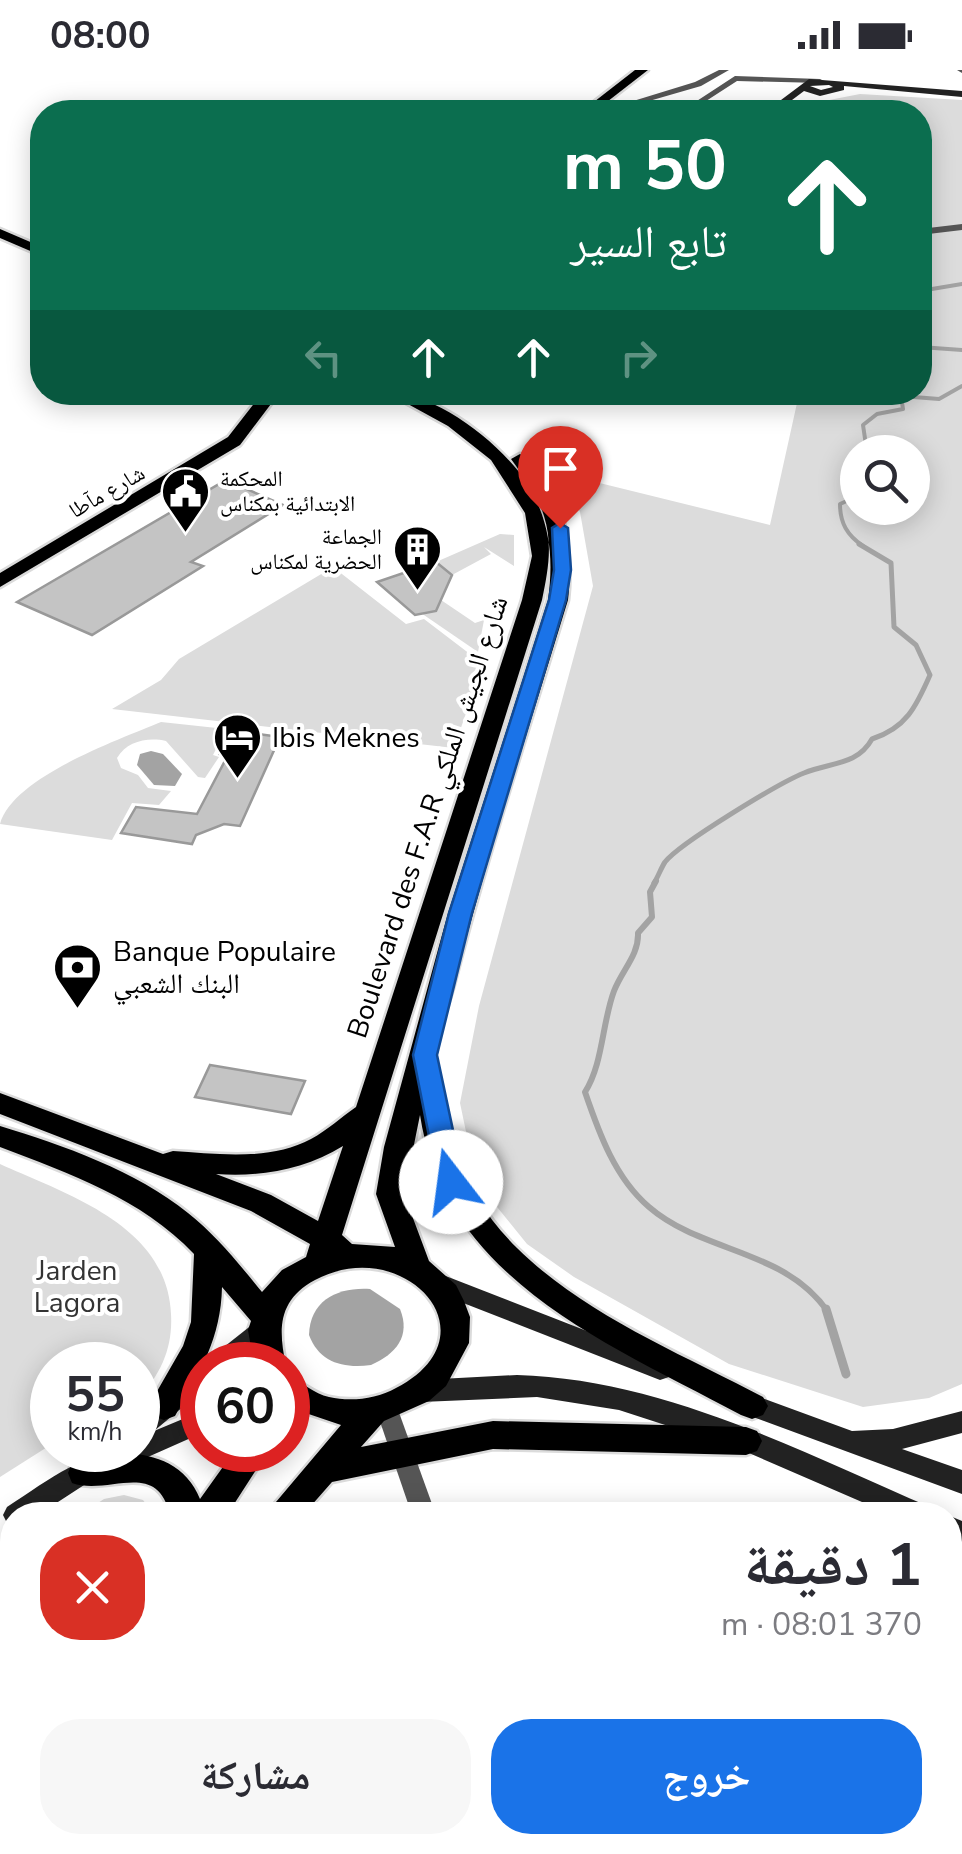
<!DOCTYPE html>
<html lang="ar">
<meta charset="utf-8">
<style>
body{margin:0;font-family:"Nunito Sans","Noto Naskh Arabic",sans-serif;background:#f7f7f7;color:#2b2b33;direction:rtl;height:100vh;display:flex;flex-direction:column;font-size:38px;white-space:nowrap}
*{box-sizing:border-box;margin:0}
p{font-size:32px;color:#7c7c81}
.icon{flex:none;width:55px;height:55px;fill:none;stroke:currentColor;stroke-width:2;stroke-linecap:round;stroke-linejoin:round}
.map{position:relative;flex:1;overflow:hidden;direction:ltr}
.side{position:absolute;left:0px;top:1432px;width:962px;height:352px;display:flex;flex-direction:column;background:#fff;border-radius:40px 40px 0 0;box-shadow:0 5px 25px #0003;direction:rtl}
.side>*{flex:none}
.hud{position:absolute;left:30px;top:30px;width:902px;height:305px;border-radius:40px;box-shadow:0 5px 25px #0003;direction:rtl;background:#0b6e4f;color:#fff;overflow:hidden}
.tools{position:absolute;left:840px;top:365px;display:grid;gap:20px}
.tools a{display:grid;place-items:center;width:90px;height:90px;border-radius:50%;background:#fff;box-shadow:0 5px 25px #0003;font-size:50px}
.speed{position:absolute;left:30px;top:1272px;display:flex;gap:20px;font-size:50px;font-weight:700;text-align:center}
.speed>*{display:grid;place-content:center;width:130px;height:130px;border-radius:50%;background:#fff;box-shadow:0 5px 25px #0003;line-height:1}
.speed small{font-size:25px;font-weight:400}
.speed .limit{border:15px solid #d22;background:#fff;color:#111}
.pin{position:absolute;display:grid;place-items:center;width:85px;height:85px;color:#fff;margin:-102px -42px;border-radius:50% 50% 50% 0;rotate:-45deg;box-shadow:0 0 10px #0007}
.pin .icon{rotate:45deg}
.me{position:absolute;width:110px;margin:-55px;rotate:345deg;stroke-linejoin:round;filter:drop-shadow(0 0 8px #0008)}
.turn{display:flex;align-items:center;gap:35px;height:210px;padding:0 40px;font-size:45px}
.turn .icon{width:130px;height:130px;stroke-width:2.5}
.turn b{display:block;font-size:70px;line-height:85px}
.lanes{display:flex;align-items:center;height:95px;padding:0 40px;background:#0003;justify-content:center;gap:50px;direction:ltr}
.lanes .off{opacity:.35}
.round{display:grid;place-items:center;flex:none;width:105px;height:105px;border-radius:40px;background:#f7f7f7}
.head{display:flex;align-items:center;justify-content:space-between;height:170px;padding:0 40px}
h1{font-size:60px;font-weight:700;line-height:75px}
.primary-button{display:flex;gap:20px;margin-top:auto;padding:20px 40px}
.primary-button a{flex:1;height:115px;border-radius:40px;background:#1a73e8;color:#fff;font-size:40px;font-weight:700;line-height:115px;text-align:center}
.primary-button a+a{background:#f7f7f7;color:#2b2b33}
.status{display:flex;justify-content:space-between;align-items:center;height:70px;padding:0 50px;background:#fff;direction:ltr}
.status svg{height:28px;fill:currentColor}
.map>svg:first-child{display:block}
.green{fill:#dcdcdc;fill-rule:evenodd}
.water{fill:#a3a3a3}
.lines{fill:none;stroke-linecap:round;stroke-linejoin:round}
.stream-far3{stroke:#a3a3a3;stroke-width:4}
.stream-far2{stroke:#a3a3a3;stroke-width:5}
.stream-far1{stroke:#a3a3a3;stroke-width:6}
.stream{stroke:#a3a3a3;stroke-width:9}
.building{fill:#c4c4c4;stroke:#999;stroke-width:2.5}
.primary-casing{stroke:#dbdbdb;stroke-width:5}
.minor{fill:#555;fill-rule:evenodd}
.secondary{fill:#222;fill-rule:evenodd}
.primary{fill:#000;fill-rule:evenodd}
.route{fill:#1a73e8;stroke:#114b97;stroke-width:2.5}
.labels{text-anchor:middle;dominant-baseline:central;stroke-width:8;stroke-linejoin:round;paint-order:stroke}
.far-poi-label{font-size:22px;fill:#000;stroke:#fff;text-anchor:start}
.far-street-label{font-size:22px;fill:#000;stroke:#fff}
.poi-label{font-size:28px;fill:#000;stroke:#fff;text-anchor:start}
.street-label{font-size:28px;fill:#000;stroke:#fff}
.park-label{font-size:28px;fill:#333;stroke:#fff}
</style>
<div class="status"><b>08:00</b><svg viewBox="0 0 49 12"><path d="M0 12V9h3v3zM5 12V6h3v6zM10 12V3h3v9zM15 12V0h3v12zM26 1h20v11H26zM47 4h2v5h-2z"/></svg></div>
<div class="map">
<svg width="962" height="1784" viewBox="0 0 962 1784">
<rect width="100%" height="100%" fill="#fff"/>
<g class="green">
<path d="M 860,24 L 962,30 L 962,1314 L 929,1328 L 863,1337 L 729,1294 L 574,1207 L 527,1174 L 489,1127 L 473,1095 L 460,1033 L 479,936 L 593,516 L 580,442 L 559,403 L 770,455 L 797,333 L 721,323 L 920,322 L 920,42 L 795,42 L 819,32 ZM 858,382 L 912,382 L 912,438 L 858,438 Z"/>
<path d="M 500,464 L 514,465 L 514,496 L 484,477 L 491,484 L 452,505 L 436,492 Z"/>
<path d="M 333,497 L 406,554 L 424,549 L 483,594 L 454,678 L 112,639 L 161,610 L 179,589 Z"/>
<path d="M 441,530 L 475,553 L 484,550 L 478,582 L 421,543 L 436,541 Z"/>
<path d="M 161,652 L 226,659 L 213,685 L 219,687 L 205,708 L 198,707 L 166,671 C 148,667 127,671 117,688 L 121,698 L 138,705 L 148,718 L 171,721 L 159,735 L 132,733 L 112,770 L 0,754 C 13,707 118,670 161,652 Z"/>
<path d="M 0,1094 C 68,1125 167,1155 171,1244 C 173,1277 161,1305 138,1328 L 138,1295 L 52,1295 L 52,1374 L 0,1407 Z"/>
<path d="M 124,1425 L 143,1430 L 154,1445 L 80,1445 L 104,1429 Z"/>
<path d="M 12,1490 L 12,1637 L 0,1652 L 0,1498 Z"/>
<path d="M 98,1772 L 505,1772 L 505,1773 L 504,1784 L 89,1784 Z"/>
</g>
<g class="water">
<path d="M 151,681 L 163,684 L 182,704 L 175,716 L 154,715 L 137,695 L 140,684 Z"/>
<path d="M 370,1219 L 400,1239 C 411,1266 396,1284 371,1295 C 343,1299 319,1292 309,1265 C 310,1230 338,1217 370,1219 Z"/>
</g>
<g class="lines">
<g class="stream-far3">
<path d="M 920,221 L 962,214"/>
<path d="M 920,277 L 962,280"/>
<path d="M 867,382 L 863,355 L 877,344 L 903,339 L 901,326 L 939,329 L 962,316"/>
<path d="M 858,426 L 840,434 C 840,453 847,465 863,476"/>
</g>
<path class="stream-far2" d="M 654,813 C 658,807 661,798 665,792 C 680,773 779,713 804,703 C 830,692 857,696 872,669 C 906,658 916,637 930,605 L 916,575 L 894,557 L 891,493 L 859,474"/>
<path class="stream-far1" d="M 656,811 L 650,822 L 652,847 L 638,863 C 639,885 622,900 614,921 C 602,953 603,994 585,1022 C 599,1063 615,1108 649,1137 C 702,1183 785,1179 828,1242"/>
<path class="stream" d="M 826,1239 L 846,1304"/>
</g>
<g class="building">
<path d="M 226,410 L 283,435 L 191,492 L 203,496 L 92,565 L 17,532 Z"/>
<path d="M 436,492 L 452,505 L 436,541 L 415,545 L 377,512 Z"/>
<path d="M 258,664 L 280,667 L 240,756 L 224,754 L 196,765 L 192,774 L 121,763 L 136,737 L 197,744 L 228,685 L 220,684 L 229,669 L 254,672 Z"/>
<path d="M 210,995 L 305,1011 L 291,1044 L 195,1027 Z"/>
</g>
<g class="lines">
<defs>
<g id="primary">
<path d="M 635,0 L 648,0 L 594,42 L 581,42 Z"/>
<path d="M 0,159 L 42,177 L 42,186 L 0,168 Z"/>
<path d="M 263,322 L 280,322 L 240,375 L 0,517 L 0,503 L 228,367 Z"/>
<path d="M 386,322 C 443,322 527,391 544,446 C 553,475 548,501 542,530 L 342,1165 L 352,1174 L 395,1177 L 376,1124 L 384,1077 L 448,843 L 548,530 C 556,474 545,434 511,389 L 520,384 C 566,402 573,489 568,530 C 529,658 487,786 454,915 C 450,931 433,976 435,988 C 450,1064 459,1121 517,1178 C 585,1245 680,1283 763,1327 L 768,1336 L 763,1345 L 752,1349 L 741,1345 C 611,1275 445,1210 420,1045 L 404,1124 L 429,1191 L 456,1215 L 464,1231 L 470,1247 L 469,1273 L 446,1316 L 429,1331 L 384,1351 L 361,1377 L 493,1351 L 746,1357 L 757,1361 L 762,1371 L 757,1381 L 746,1385 L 493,1379 L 332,1412 L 303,1445 L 265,1445 L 341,1355 L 288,1337 L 288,1307 C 302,1311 314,1324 329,1327 C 351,1332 376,1329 396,1318 C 499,1264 403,1163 315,1210 C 278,1230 278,1259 286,1295 L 254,1295 L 248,1260 L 251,1251 L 222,1217 C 221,1268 200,1302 175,1346 L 164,1350 L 153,1346 L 148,1337 L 183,1276 L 191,1252 L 194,1184 C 141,1128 70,1104 0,1077 L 0,1056 C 63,1075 136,1101 188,1143 C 216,1165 239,1194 262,1222 L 282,1200 L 306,1187 L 310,1174 L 251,1141 L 0,1044 L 0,1023 L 163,1084 L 173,1081 C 218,1084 270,1091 311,1069 C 328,1060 341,1047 356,1037 L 522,530 L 532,486 L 525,443 L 491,390 L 448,356 ZM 343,1076 L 318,1151 L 271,1125 L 216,1104 C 261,1107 304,1100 343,1076 Z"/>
<path d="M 235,1380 L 269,1380 L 227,1445 L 170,1445 C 157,1388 109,1426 72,1413 L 68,1403 L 72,1393 C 118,1376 180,1378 200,1429 Z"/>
<path d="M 12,1675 L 12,1721 L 0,1727 L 0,1680 Z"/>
<path d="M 12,1756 L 12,1772 L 38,1772 L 33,1784 L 0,1784 L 0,1766 Z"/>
</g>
</defs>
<use href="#primary" class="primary-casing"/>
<g class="minor">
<path d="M 719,0 L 729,0 L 701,16 L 611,42 L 604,40 L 695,12 Z"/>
<path d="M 957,0 L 962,0 L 962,3 Z"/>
<path d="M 735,6 L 820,9 L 824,11 L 820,13 L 737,11 L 689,42 L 680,42 Z"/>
<path d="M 962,154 L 962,160 L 920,165 L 920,159 Z"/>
<path d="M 386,1328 L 394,1330 L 397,1337 L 436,1445 L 412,1445 L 375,1337 L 378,1330 Z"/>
<path d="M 563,1772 L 590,1772 L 594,1784 L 568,1784 Z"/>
</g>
<g class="secondary">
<path d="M 809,9 L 962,21 L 962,27 L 844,16 L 844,20 L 820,26 L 804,21 L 776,42 L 765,42 ZM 829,15 L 833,17 L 821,20 L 810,16 Z"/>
<path d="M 438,1203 L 669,1293 L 672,1300 L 669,1307 L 660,1310 L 430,1220 L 426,1213 L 430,1206 Z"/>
<path d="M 262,1251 L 271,1254 L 274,1261 L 271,1268 L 237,1295 L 207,1295 L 210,1288 L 253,1254 Z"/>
<path d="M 202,1297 L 202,1321 L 154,1361 L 202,1341 L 202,1363 L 114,1402 L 101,1404 L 38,1445 L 12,1445 L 12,1456 L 7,1453 L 3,1445 L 7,1437 C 52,1408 84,1380 138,1380 L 138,1344 L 193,1300 Z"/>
<path d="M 517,1305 C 662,1309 800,1381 930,1437 L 934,1445 L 892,1445 L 742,1380 L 619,1340 L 537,1327 L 421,1332 L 412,1328 L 408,1321 L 412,1314 L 421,1310 Z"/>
<path d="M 743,1321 L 852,1361 L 893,1359 L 962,1341 L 962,1363 L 902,1379 L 962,1400 L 962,1424 L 734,1340 L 730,1332 L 734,1324 Z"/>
<path d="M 950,1446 L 962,1451 L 962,1475 L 950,1470 Z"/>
</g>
<use href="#primary" class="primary"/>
</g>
<path class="route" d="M 560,453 L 568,458 L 571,500 L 566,530 L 472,843 L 437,985 L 464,1112 L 451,1121 L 438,1112 L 413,985 L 449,843 L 549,530 L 554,500 L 552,458 Z"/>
<defs>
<symbol id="civic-pin" viewBox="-11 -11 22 30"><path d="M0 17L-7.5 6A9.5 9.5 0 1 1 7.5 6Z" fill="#000" stroke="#fff"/><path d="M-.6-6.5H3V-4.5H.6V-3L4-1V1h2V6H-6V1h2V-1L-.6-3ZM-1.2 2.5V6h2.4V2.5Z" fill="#fff"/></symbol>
<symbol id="building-pin" viewBox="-11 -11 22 30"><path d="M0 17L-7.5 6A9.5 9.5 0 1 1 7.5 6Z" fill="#000" stroke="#fff"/><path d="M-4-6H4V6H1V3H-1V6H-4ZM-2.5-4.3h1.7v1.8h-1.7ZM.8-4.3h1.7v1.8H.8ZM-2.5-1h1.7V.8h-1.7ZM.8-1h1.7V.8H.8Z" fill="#fff"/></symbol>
<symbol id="hotel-pin" viewBox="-11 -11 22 30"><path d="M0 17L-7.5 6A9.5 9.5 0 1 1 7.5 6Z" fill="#000" stroke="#fff"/><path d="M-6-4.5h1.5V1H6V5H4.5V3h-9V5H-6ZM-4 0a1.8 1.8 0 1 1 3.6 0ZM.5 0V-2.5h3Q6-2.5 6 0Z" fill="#fff"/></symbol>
<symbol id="bank-pin" viewBox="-11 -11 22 30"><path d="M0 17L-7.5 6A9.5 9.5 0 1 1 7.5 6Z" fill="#000" stroke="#fff"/><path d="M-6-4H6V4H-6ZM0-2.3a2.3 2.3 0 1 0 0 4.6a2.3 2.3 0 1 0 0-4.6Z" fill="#fff"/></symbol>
</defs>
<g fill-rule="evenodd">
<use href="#civic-pin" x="158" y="394" width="55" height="75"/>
<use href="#building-pin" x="390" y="452" width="55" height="75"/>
<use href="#hotel-pin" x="210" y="640" width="55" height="75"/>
<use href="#bank-pin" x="50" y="870" width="55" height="75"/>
</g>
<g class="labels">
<g class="far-poi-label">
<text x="220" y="409">المحكمة<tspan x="220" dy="25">الابتدائية بمكناس</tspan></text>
<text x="382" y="467" text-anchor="end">الجماعة<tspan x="382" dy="25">الحضرية لمكناس</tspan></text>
</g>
<g class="far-street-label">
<text transform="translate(107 422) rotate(-30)">شارع مآطا</text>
</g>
<g class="poi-label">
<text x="272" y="668">Ibis Meknes</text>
<text x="113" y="882">Banque Populaire<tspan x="113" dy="32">البنك الشعبي</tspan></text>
</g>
<g class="street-label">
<text transform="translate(428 747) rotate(-72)">Boulevard des F.A.R شارع الجيش الملكي</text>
</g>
<g class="park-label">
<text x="77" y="1201">Jarden<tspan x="77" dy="32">Lagora</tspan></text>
</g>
</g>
</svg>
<div class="tools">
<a><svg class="icon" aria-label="search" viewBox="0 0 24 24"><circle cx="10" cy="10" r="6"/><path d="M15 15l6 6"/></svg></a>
</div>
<div class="speed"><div>55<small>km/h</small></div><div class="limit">60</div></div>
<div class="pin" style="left:560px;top:458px;background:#d93025"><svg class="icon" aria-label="arrive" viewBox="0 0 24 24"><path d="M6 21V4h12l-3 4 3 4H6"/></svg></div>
<svg class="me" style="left:451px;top:1112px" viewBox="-20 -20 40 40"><circle r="19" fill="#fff"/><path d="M0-13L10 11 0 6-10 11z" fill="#1a73e8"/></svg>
<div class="hud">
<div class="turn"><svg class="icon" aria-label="ahead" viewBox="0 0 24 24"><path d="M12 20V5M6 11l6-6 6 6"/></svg><div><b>50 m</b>تابع السير</div></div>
<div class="lanes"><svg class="icon off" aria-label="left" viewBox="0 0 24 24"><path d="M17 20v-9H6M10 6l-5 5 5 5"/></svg><svg class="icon" aria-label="ahead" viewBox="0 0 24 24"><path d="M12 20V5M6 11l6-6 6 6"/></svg><svg class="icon" aria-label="ahead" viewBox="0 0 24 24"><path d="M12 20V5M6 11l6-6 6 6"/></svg><svg class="icon off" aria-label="right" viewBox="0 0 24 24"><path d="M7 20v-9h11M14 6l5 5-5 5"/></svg></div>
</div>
<section class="side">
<div class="head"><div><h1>1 دقيقة</h1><p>370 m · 08:01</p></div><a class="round" style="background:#d93025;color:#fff"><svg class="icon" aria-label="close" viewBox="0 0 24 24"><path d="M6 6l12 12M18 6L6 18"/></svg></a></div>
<div class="primary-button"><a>خروج</a><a>مشاركة</a></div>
</section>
</div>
